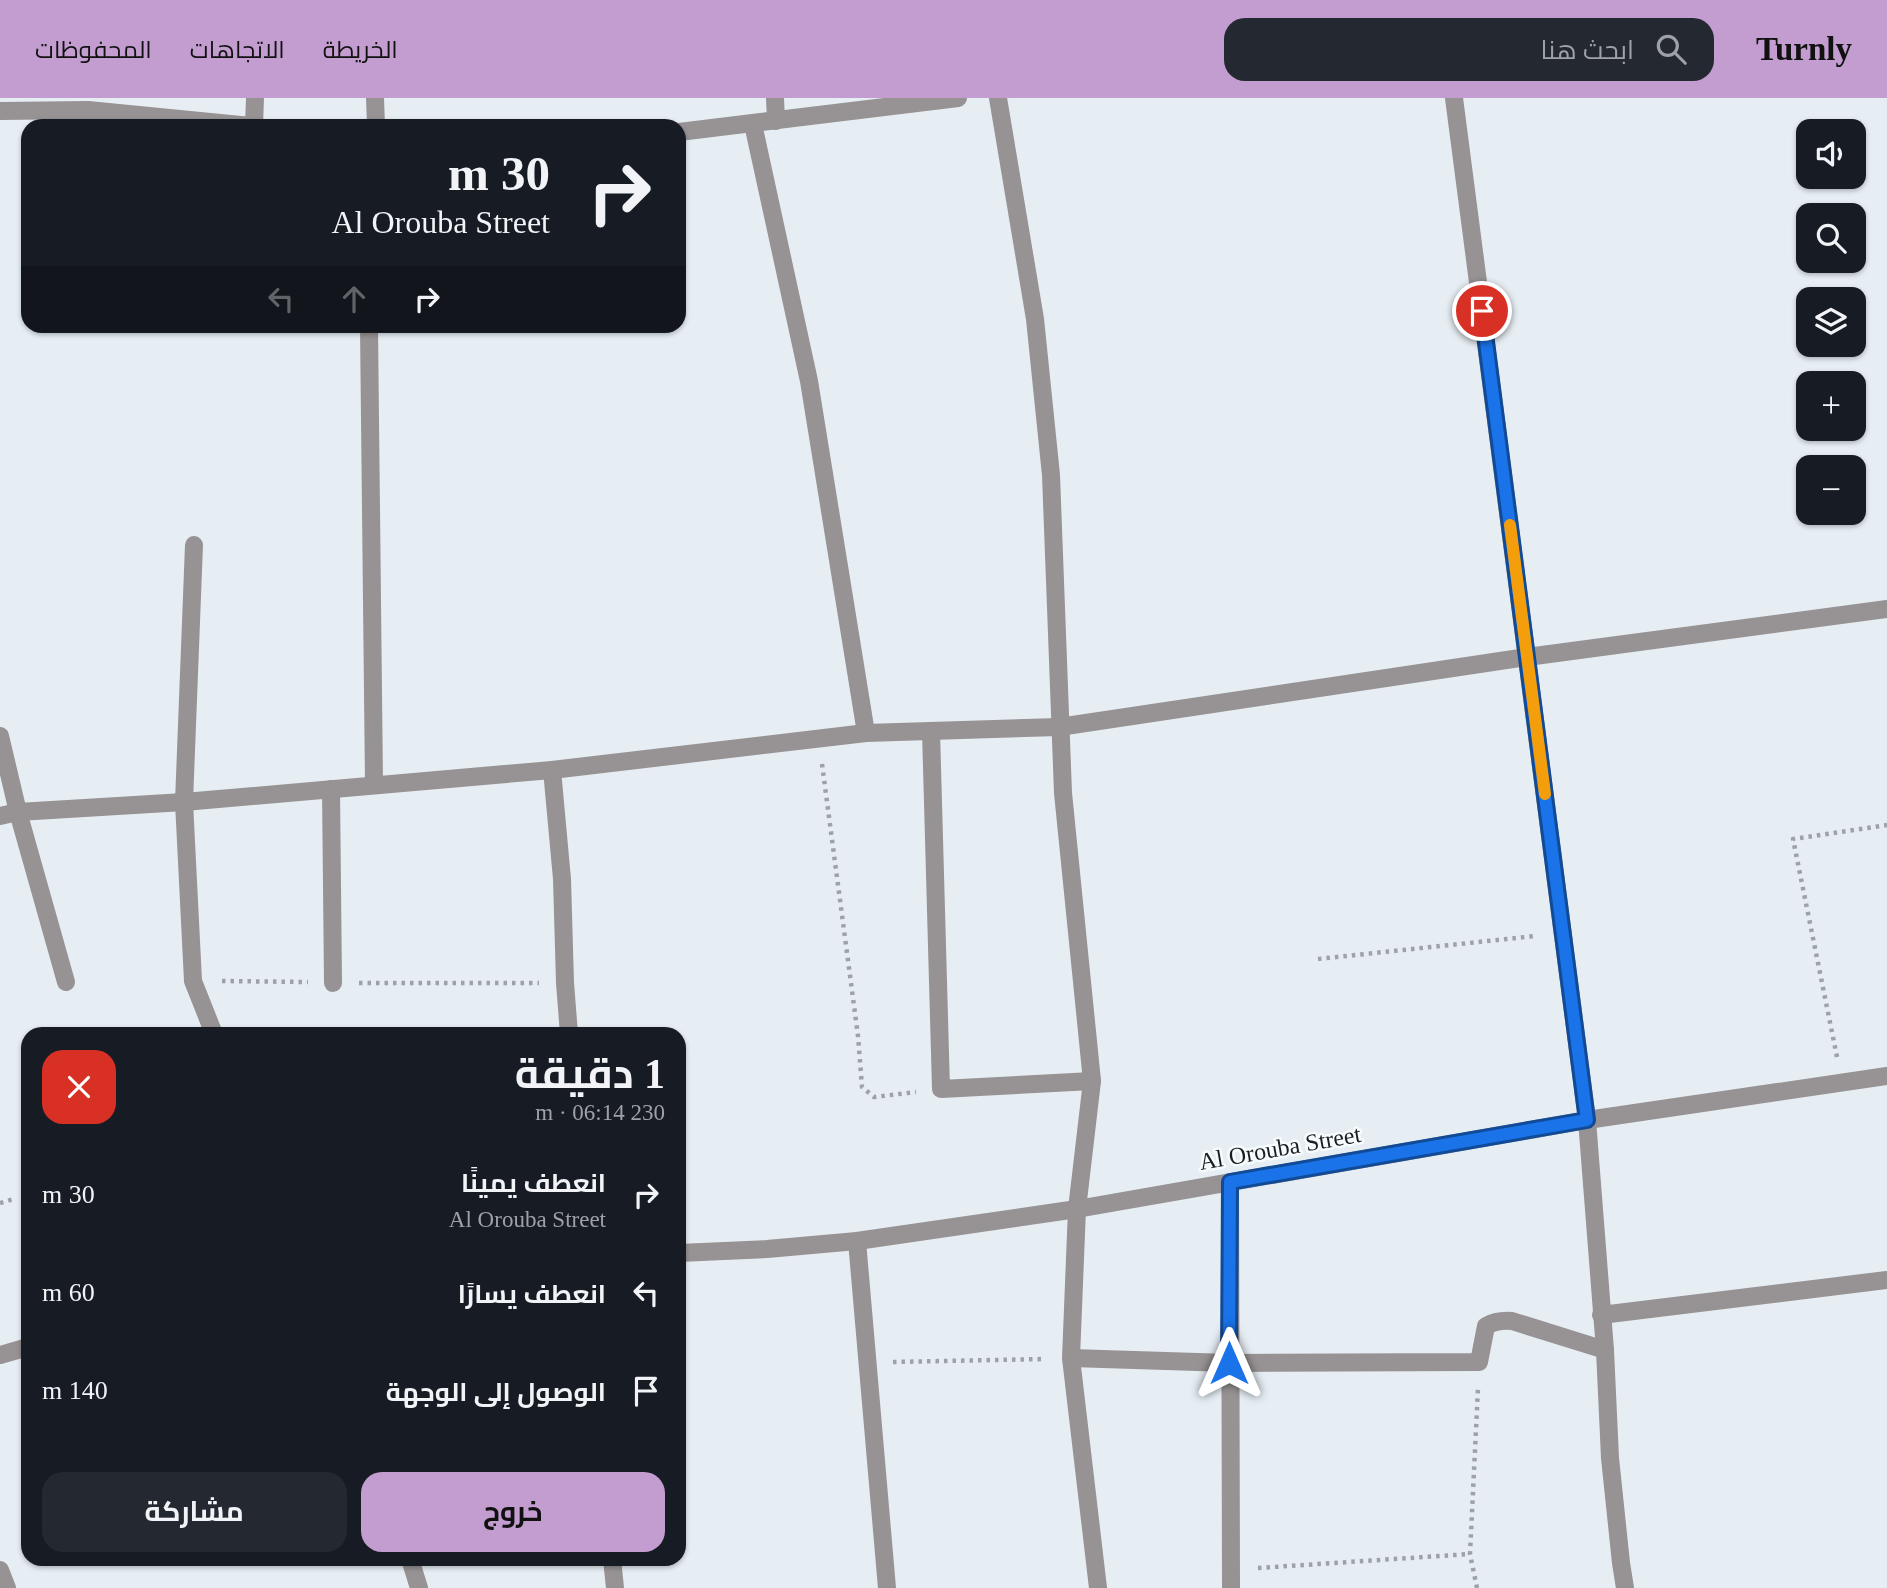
<!DOCTYPE html>
<html lang="ar">
<meta charset="utf-8">
<style>
body{margin:0;font-family:"Times New Roman",Cairo,serif;background:#242831;color:#f1f3f6;direction:rtl;height:100vh;display:flex;flex-direction:column;font-size:26px;white-space:nowrap}
*{box-sizing:border-box;margin:0}
p{font-size:23px;color:#9ea1a6}
.icon{flex:none;width:38px;height:38px;fill:none;stroke:currentColor;stroke-width:2;stroke-linecap:round;stroke-linejoin:round}
.map{position:relative;flex:1;overflow:hidden;direction:ltr}
.panel{position:absolute;left:21px;top:929px;width:665px;height:539px;display:flex;flex-direction:column;background:#171b24;border-radius:21px;box-shadow:0 2px 5px #0004;direction:rtl}
.panel>*{flex:none}
.guide{position:absolute;left:21px;top:21px;width:665px;height:214px;border-radius:21px;box-shadow:0 2px 5px #0004;direction:rtl;background:#171b24;color:#f1f3f6;overflow:hidden}
.controls{position:absolute;left:1796px;top:21px;display:grid;gap:14px}
.controls a{display:grid;place-items:center;width:70px;height:70px;border-radius:14px;background:#171b24;box-shadow:0 2px 5px #0004;font-size:35px}
.pin{position:absolute;display:grid;place-items:center;width:60px;height:60px;color:#fff;margin:-30px;border:4px solid #fff;border-radius:50%;box-shadow:0 2px 7px #0007}
.me{position:absolute;width:77px;margin:-38px;rotate:0deg;stroke-linejoin:round;filter:drop-shadow(0 0 5px #0008)}
.turn{display:flex;align-items:center;gap:24px;height:147px;padding:0 21px;font-size:32px}
.turn .icon{width:91px;height:91px;stroke-width:2.5}
.turn b{display:block;font-size:49px;line-height:60px}
.lanes{display:flex;align-items:center;height:66px;padding:0 21px;background:#0003;justify-content:center;gap:35px;direction:ltr}
.lanes .off{opacity:.35}
.round{display:grid;place-items:center;flex:none;width:74px;height:74px;border-radius:21px;background:#242831}
.overview{display:flex;align-items:center;justify-content:space-between;height:119px;padding:0 21px}
h1{font-size:42px;font-weight:700;line-height:52px}
.cta{display:flex;gap:14px;margin-top:auto;padding:14px 21px}
.cta a{flex:1;height:80px;border-radius:21px;background:#c39dd0;color:#111;font-size:28px;font-weight:700;line-height:80px;text-align:center}
.cta a+a{background:#242831;color:#f1f3f6}
ul{padding:0;list-style:none}
li{display:flex;align-items:center;gap:21px;height:98px;padding:0 21px}
li div{flex:1}
li b{display:block;font-size:26px}
li em{font-style:normal}
header{display:flex;align-items:center;gap:42px;box-sizing:border-box;height:98px;padding:0 35px;background:#c39dd0;color:#111}
header strong{font-size:33px}
nav{display:flex;gap:38px;margin-inline-start:auto;font-size:24px}
.search{width:490px;height:63px;background:#242831;display:flex;align-items:center;gap:18px;box-sizing:border-box;padding:0 24px;border-radius:21px;color:#9ea1a6;font-size:26px}
.map>svg:first-child{display:block}
.lines{fill:none;stroke-linecap:round;stroke-linejoin:round}
.path{stroke:#9ca2a7;stroke-width:4.5;stroke-dasharray:3.5 5;stroke-linecap:butt}
.minor{stroke:#979293;stroke-width:18}
.route-casing{stroke:#114b97;stroke-width:18}
.route{stroke:#1a73e8;stroke-width:12}
.slow{stroke:#f59e0b;stroke-width:12}
.labels{text-anchor:middle;dominant-baseline:central;stroke-width:5;stroke-linejoin:round;paint-order:stroke}
.street-label{font-size:24px;fill:#1b1d20;stroke:#f6fbfe}
</style>
<header>
<strong>Turnly</strong>
<div class="search"><svg class="icon" aria-label="search" viewBox="0 0 24 24"><circle cx="10" cy="10" r="6"/><path d="M15 15l6 6"/></svg>ابحث هنا</div>
<nav><a>الخريطة</a><a>الاتجاهات</a><a>المحفوظات</a></nav>
</header>
<div class="map">
<svg width="1887" height="1490" viewBox="0 0 1887 1490">
<rect width="100%" height="100%" fill="#e6eef4"/>
<g class="lines">
<g class="path">
<path d="M 822,666 L 858,938 L 862,989 L 874,999 L 916,994"/>
<path d="M 1318,861 L 1535,838"/>
<path d="M 222,883 L 308,884"/>
<path d="M 359,885 L 539,885"/>
<path d="M 1837,959 L 1793,741 L 1887,727"/>
<path d="M 0,1105 L 14,1101"/>
<path d="M 893,1264 L 1046,1261"/>
<path d="M 1258,1470 L 1470,1456"/>
<path d="M 1477,1490 L 1470,1456 L 1478,1290"/>
</g>
<g class="minor">
<path d="M 375,0 L 376,28"/>
<path d="M 775,0 L 776,23"/>
<path d="M 998,0 L 1035,221 L 1051,377 L 1063,695 L 1092,983 L 1077,1111 L 1071,1260 L 1098,1490"/>
<path d="M 1454,0 L 1587,1022 L 1605,1252 L 1610,1360 L 1621,1465 L 1625,1490"/>
<path d="M 0,13 L 88,12 L 251,28"/>
<path d="M 753,26 L 809,283 L 866,635"/>
<path d="M 254,28 L 255,0"/>
<path d="M 679,34 L 958,0"/>
<path d="M 369,228 L 374,686"/>
<path d="M 194,447 L 184,704 L 193,883 L 214,936"/>
<path d="M 931,633 L 941,991 L 1092,983"/>
<path d="M 0,638 L 18,714 L 66,884"/>
<path d="M 552,672 L 562,781 L 565,885 L 569,936"/>
<path d="M 331,691 L 333,885"/>
<path d="M 0,718 L 18,714 L 184,704 L 552,672 L 866,635 L 1059,629 L 1527,559 L 1887,511"/>
<path d="M 1230,1084 L 1231,1490"/>
<path d="M 857,1143 L 887,1490"/>
<path d="M 679,1155 L 767,1151 L 857,1143 L 1077,1111 L 1587,1022 L 1887,978"/>
<path d="M 1601,1217 L 1887,1182"/>
<path d="M 0,1257 L 28,1249"/>
<path d="M 1071,1260 L 1229,1265 L 1479,1264 L 1486,1228 C 1495,1223 1502,1222 1512,1223 L 1605,1252"/>
<path d="M 410,1461 L 419,1490"/>
<path d="M 612,1461 L 615,1490"/>
<path d="M 0,1472 L 7,1490"/>
</g>
</g>
<g class="lines">
<defs>
<path id="route" d="M 1229,1265 L 1230,1084 L 1587,1022 L 1482,213"/>
</defs>
<use href="#route" class="route-casing"/>
<use href="#route" class="route"/>
<path class="slow" d="M 1510,427 L 1545,696"/>
</g>
<g class="labels">
<g class="street-label">
<text transform="translate(1280 1050) rotate(-10)">Al Orouba Street</text>
</g>
</g>
</svg>
<div class="controls">
<a><svg class="icon" aria-label="sound" viewBox="0 0 24 24"><path d="M4 9h4l5-4v14l-5-4H4zM17 9q2 3 0 6"/></svg></a>
<a><svg class="icon" aria-label="search" viewBox="0 0 24 24"><circle cx="10" cy="10" r="6"/><path d="M15 15l6 6"/></svg></a>
<a><svg class="icon" aria-label="layers" viewBox="0 0 24 24"><path d="M12 4l9 5-9 5-9-5zM3 14l9 5 9-5"/></svg></a>
<a>+</a>
<a>−</a>
</div>
<div class="pin" style="left:1482px;top:213px;background:#d93025"><svg class="icon" aria-label="arrive" viewBox="0 0 24 24"><path d="M6 21V4h12l-3 4 3 4H6"/></svg></div>
<svg class="me" style="left:1229px;top:1265px" viewBox="-20 -20 40 40"><path d="M0-17L14 15 0 8-14 15z" fill="#1a73e8" stroke="#fff" stroke-width="4"/></svg>
<div class="guide">
<div class="turn"><svg class="icon" aria-label="right" viewBox="0 0 24 24"><path d="M7 20v-9h11M14 6l5 5-5 5"/></svg><div><b>30 m</b>Al Orouba Street</div></div>
<div class="lanes"><svg class="icon off" aria-label="left" viewBox="0 0 24 24"><path d="M17 20v-9H6M10 6l-5 5 5 5"/></svg><svg class="icon off" aria-label="ahead" viewBox="0 0 24 24"><path d="M12 20V5M6 11l6-6 6 6"/></svg><svg class="icon" aria-label="right" viewBox="0 0 24 24"><path d="M7 20v-9h11M14 6l5 5-5 5"/></svg></div>
</div>
<section class="panel">
<div class="overview"><div><h1>1 دقيقة</h1><p>230 m · 06:14</p></div><a class="round" style="background:#d93025;color:#fff"><svg class="icon" aria-label="close" viewBox="0 0 24 24"><path d="M6 6l12 12M18 6L6 18"/></svg></a></div>
<ul>
<li><svg class="icon" aria-label="right" viewBox="0 0 24 24"><path d="M7 20v-9h11M14 6l5 5-5 5"/></svg><div><b>انعطف يمينًا</b><p>Al Orouba Street</p></div><em>30 m</em></li>
<li><svg class="icon" aria-label="left" viewBox="0 0 24 24"><path d="M17 20v-9H6M10 6l-5 5 5 5"/></svg><div><b>انعطف يسارًا</b></div><em>60 m</em></li>
<li><svg class="icon" aria-label="arrive" viewBox="0 0 24 24"><path d="M6 21V4h12l-3 4 3 4H6"/></svg><div><b>الوصول إلى الوجهة</b></div><em>140 m</em></li>
</ul>
<div class="cta"><a>خروج</a><a>مشاركة</a></div>
</section>
</div>
